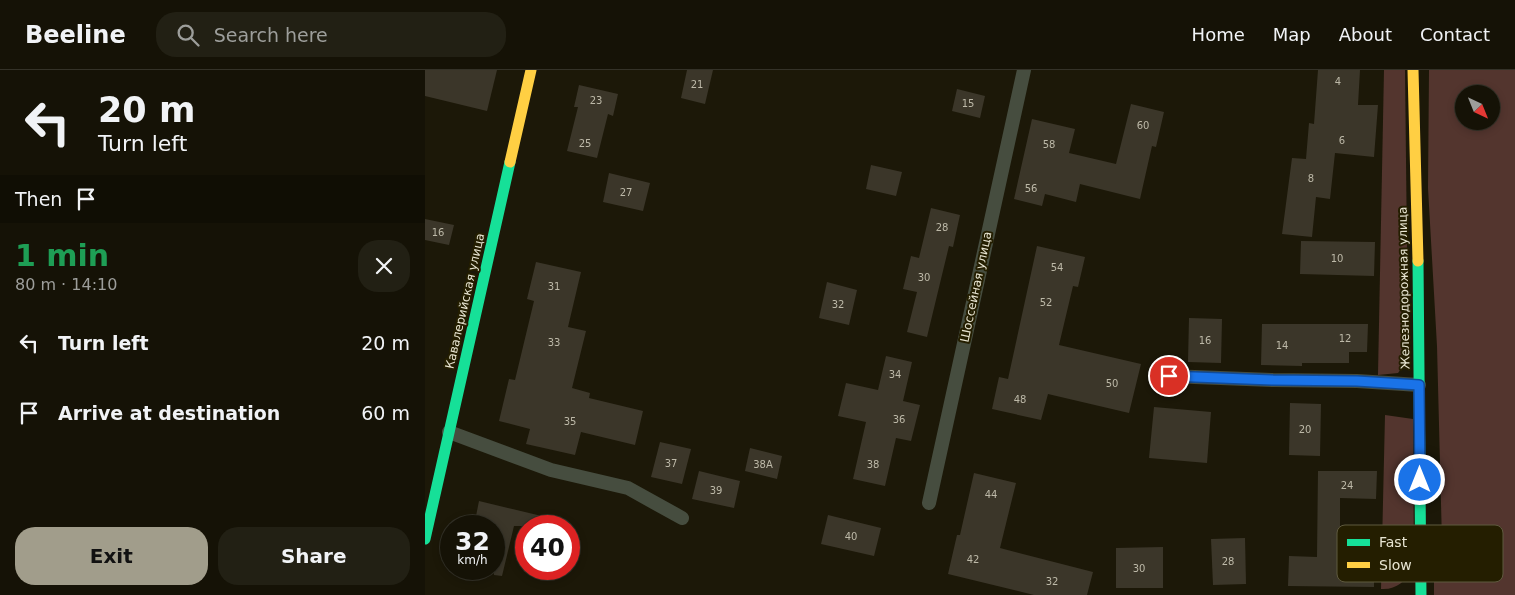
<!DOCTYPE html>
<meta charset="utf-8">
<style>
body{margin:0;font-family:"DejaVu Sans",sans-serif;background:#222014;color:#f1f3f6;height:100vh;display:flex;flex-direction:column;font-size:19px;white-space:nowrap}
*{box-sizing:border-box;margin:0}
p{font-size:16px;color:#9d9e9b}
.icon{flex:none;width:28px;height:28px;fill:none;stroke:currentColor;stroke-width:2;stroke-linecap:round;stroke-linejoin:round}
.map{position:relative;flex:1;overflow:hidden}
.side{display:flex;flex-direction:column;background:#151206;width:425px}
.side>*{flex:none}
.banner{background:#151206;color:#f1f3f6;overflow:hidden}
.needle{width:32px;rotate:137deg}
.fabs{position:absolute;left:1030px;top:15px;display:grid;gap:10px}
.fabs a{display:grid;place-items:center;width:45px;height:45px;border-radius:50%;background:#151206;box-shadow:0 2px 8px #0003,0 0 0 1px #343228;font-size:25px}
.speed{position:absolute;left:15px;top:445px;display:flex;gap:10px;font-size:25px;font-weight:700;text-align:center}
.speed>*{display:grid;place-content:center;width:65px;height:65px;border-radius:50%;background:#151206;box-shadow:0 2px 8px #0003,0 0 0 1px #343228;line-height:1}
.speed small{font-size:12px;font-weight:400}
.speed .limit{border:8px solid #d22;background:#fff;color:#111}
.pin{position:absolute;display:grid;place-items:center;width:42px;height:42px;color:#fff;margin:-21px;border:2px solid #fff;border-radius:50%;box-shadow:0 1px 5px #0007}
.me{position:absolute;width:55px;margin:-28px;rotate:0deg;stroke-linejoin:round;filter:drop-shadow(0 0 4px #0008)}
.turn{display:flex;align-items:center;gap:18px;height:105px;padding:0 15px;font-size:22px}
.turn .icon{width:65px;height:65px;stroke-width:2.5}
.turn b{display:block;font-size:35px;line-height:42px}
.then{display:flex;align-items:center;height:48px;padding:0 15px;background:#0003;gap:10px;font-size:19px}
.round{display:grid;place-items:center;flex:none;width:52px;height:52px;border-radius:20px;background:#222014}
.head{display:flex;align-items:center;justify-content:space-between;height:85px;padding:0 15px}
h1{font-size:30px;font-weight:700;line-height:38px;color:#1e9e55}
.primary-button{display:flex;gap:10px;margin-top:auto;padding:10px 15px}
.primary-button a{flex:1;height:58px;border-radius:20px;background:#a19d8b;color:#111;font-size:20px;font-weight:700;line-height:58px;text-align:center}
.primary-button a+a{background:#222014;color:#f1f3f6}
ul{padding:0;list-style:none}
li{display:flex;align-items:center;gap:15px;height:70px;padding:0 15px}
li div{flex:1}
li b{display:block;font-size:19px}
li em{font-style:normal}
header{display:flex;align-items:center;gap:30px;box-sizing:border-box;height:70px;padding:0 25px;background:#151206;border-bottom:1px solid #343228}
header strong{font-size:24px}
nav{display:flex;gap:28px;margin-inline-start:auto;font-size:18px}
.search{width:350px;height:45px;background:#222014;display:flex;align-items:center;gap:12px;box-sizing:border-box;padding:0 18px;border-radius:20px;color:#9d9e9b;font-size:19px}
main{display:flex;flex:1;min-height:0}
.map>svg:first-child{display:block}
.green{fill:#53352e;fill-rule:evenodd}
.building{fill:#3b3629}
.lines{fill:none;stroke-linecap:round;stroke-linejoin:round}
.lane{stroke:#464d3f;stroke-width:14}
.fast{stroke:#16e098;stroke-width:11}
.slow{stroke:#ffcf43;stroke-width:11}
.route-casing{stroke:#114b97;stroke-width:12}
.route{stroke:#1a73e8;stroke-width:9}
.labels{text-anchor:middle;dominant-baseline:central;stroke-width:4;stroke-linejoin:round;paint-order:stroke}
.number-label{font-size:10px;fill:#bdb9a8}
.street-label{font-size:12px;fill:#e8e5d2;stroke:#241e00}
.key{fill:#241e00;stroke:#5f5a3f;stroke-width:1}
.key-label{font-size:14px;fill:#e8e5d2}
</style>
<header>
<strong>Beeline</strong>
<div class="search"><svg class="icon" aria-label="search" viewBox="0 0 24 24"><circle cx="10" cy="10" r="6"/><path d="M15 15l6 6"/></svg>Search here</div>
<nav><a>Home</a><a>Map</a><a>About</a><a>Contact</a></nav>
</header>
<main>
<section class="side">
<div class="banner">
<div class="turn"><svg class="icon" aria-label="left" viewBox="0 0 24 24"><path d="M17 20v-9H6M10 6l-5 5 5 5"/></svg><div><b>20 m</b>Turn left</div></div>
<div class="then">Then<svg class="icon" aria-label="arrive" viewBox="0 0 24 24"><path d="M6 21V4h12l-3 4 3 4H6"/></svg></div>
</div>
<div class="head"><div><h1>1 min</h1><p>80 m · 14:10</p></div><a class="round"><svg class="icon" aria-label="close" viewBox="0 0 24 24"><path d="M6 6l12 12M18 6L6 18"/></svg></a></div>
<ul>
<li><svg class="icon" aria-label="left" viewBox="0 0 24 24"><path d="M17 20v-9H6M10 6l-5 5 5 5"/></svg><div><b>Turn left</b></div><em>20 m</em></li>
<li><svg class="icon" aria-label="arrive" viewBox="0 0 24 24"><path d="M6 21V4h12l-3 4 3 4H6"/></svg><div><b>Arrive at destination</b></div><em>60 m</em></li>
</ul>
<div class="primary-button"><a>Exit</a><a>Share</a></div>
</section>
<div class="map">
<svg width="1090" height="525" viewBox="0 0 1090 525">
<rect width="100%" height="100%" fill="#1c1808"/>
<g class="green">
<path d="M 959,0 L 980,0 L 983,270 L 981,292 L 973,303 L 953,305 Z"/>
<path d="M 1004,0 L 1090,0 L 1090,525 L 1009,525 L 1009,512 L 1018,511 L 1012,276 L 1003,118 ZM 1039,24 L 1066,24 L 1066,51 L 1039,51 Z"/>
<path d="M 960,345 L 988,349 L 989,500 C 979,511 972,520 956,519 Z"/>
</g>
<g class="building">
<path d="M 0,0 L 72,0 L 62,41 L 0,26 Z"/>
<path d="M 262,0 L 288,0 L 280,34 L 256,28 Z"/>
<path d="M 893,0 L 935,0 L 933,35 L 953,35 L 949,87 L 910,83 L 905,129 L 891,127 L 887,167 L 857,164 L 867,88 L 881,89 L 884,53 L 889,54 Z"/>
<path d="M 154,15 L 193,24 L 188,46 L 183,44 L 172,88 L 142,81 L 153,37 L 149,37 Z"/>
<path d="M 532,19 L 560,26 L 555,48 L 527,41 Z"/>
<path d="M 706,34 L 739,42 L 731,77 L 727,76 L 715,129 L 655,114 L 651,132 L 620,124 L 617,136 L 589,129 L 607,49 L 650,59 L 644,83 L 691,94 Z"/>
<path d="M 446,95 L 477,102 L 471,126 L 441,119 Z"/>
<path d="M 184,103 L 225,113 L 218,141 L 178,132 Z"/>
<path d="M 506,138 L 535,145 L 528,177 L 524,176 L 502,267 L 482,262 L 492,222 L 478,219 L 486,186 L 494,188 Z"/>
<path d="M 0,149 L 29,155 L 24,175 L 0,170 Z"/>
<path d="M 876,171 L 950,172 L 949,206 L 875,204 Z"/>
<path d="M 612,176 L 660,187 L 653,217 L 648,216 L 634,275 L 716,294 L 704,343 L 623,324 L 616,350 L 567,339 L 574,307 L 583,309 Z"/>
<path d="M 111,192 L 156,202 L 143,257 L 161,261 L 147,318 L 165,323 L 164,328 L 218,341 L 210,375 L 156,362 L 150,385 L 101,374 L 105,359 L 74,351 L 84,309 L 90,310 L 109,231 L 102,229 Z"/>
<path d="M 402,212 L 432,220 L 424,255 L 394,248 Z"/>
<path d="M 764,248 L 797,249 L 796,293 L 763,292 Z"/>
<path d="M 837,254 L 943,254 L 942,282 L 924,282 L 924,293 L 877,293 L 877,296 L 836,295 Z"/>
<path d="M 461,286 L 487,292 L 478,331 L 495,335 L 486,371 L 471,368 L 460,416 L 428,409 L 441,352 L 413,346 L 421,313 L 453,320 Z"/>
<path d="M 865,333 L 896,334 L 895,386 L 864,385 Z"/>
<path d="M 729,337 L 786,342 L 782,393 L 724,388 Z"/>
<path d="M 235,372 L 266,379 L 257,414 L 226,407 Z"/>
<path d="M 325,378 L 357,386 L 352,409 L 320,401 Z"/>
<path d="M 274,401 L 315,411 L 309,438 L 267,429 Z"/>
<path d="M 893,401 L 952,401 L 951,429 L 915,428 L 915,485 L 949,486 L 949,517 L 863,516 L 864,486 L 892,487 Z"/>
<path d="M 549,403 L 591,413 L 575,478 L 668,502 L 662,525 L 609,525 L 523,504 L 532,465 L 535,465 Z"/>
<path d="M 54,431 L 125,448 L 124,456 L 89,456 L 77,506 L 69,505 L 69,456 L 49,456 Z"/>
<path d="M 403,445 L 456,458 L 449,486 L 396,474 Z"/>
<path d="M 820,468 L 821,514 L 788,515 L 786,469 Z"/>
<path d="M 738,477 L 738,518 L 691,518 L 691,478 Z"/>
</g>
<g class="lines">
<g class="lane">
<path d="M 744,306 L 848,310 L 932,311 L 994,315"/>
<path d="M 24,362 L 126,400 L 203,418 L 257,448"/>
<path d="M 504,433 L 599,0"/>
</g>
<g class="fast">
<path d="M 993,191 L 996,525"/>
<path d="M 0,469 L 85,92"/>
</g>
<g class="slow">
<path d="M 988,0 L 993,191"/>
<path d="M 85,92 L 106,0"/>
</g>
</g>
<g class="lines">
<defs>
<path id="route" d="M 744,306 L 848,310 L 932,311 L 994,315 L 995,410"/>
</defs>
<use href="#route" class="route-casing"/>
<use href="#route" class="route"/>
</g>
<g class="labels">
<g class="number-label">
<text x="913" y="11">4</text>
<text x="272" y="14">21</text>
<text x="171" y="30">23</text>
<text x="543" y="33">15</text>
<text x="718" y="55">60</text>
<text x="917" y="70">6</text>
<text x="160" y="73">25</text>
<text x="624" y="74">58</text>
<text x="886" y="108">8</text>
<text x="606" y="118">56</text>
<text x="201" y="122">27</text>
<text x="517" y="157">28</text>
<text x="13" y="162">16</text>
<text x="912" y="188">10</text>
<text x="632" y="197">54</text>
<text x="499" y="207">30</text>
<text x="129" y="216">31</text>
<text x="621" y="232">52</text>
<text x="413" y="234">32</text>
<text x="920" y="268">12</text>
<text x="780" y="270">16</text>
<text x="129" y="272">33</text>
<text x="857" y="275">14</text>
<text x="470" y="304">34</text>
<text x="687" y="313">50</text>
<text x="595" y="329">48</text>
<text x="474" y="349">36</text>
<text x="145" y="351">35</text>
<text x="880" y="359">20</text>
<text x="246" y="393">37</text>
<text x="338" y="394">38А</text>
<text x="448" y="394">38</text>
<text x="922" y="415">24</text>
<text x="291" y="420">39</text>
<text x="566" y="424">44</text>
<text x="426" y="466">40</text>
<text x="548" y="489">42</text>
<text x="803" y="491">28</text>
<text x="714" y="498">30</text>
<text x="627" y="511">32</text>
</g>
<g class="street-label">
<text transform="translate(551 217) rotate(-78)">Шоссейная улица</text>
<text transform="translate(979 218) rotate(-91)">Железнодорожная улица</text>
<text transform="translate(40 231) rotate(-77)">Кавалерийская улица</text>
</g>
</g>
<rect x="912" y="455" width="166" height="57" rx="8" class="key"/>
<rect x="922" y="469" width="23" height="7" fill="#16e098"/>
<rect x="922" y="492" width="23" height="6" fill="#ffcf43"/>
<g class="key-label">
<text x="954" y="477">Fast</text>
<text x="954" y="500">Slow</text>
</g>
</svg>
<div class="fabs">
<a><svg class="needle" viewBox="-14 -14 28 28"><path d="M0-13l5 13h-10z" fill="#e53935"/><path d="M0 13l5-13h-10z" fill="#9d9e9b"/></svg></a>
</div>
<div class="speed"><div>32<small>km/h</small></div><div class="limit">40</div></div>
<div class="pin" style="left:744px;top:306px;background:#d93025"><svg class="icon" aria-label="arrive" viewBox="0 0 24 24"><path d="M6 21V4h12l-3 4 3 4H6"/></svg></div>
<svg class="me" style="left:995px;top:410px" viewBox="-20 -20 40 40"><circle r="17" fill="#1a73e8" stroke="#fff" stroke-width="3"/><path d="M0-11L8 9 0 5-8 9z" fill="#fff"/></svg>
</div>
</main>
